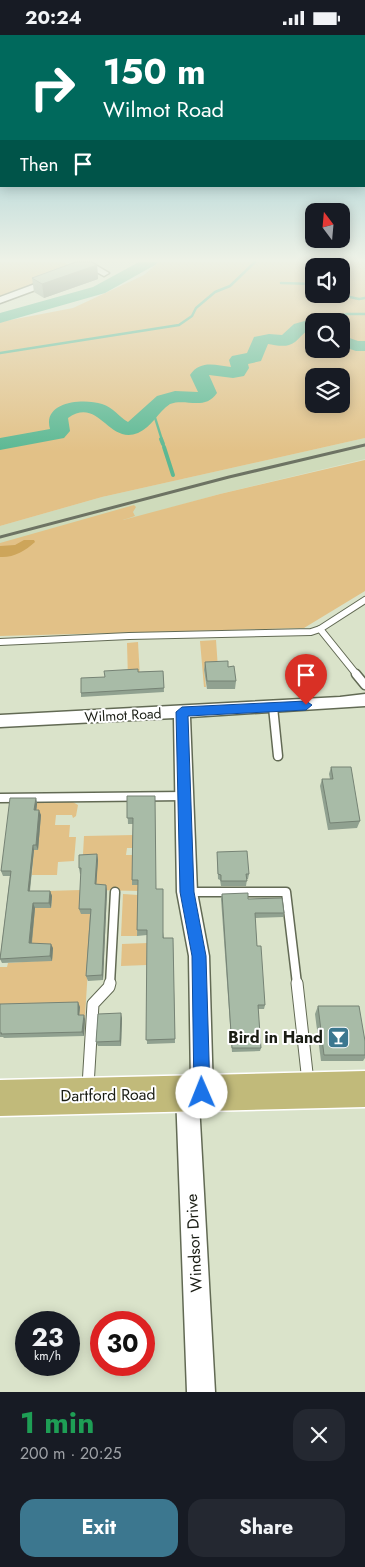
<!DOCTYPE html>
<meta charset="utf-8">
<style>
body{margin:0;font-family:Jost,sans-serif;background:#242831;color:#f1f3f6;height:100vh;display:flex;flex-direction:column;font-size:19px;white-space:nowrap}
*{box-sizing:border-box;margin:0}
p{font-size:16px;color:#9ea1a6}
.icon{flex:none;width:28px;height:28px;fill:none;stroke:currentColor;stroke-width:2;stroke-linecap:round;stroke-linejoin:round}
.map{position:relative;height:1357px;overflow:hidden}
.details{display:flex;flex-direction:column;background:#171b24;flex:1}
.details>*{flex:none}
.banner{position:absolute;left:0px;top:0px;width:365px;height:152px;box-shadow:0 2px 12px #0003;background:#00695c;color:#fff;overflow:hidden}
.needle{width:32px;rotate:344deg}
.controls{position:absolute;left:305px;top:168px;display:grid;gap:10px}
.controls a{display:grid;place-items:center;width:45px;height:45px;border-radius:10px;background:#171b24;box-shadow:0 2px 12px #0003;font-size:25px}
.speed{position:absolute;left:15px;top:1276px;display:flex;gap:10px;font-size:25px;font-weight:700;text-align:center}
.speed>*{display:grid;place-content:center;width:65px;height:65px;border-radius:50%;background:#171b24;box-shadow:0 2px 12px #0003;line-height:1}
.speed small{font-size:12px;font-weight:400}
.speed .limit{border:8px solid #d22;background:#fff;color:#111}
.pin{position:absolute;display:grid;place-items:center;width:42px;height:42px;color:#fff;margin:-51px -21px;border-radius:50% 50% 50% 0;rotate:-45deg;box-shadow:0 0 5px #0007}
.pin .icon{rotate:45deg}
.me{position:absolute;width:55px;margin:-28px;rotate:359deg;stroke-linejoin:round;filter:drop-shadow(0 0 4px #0008)}
.turn{display:flex;align-items:center;gap:18px;height:105px;padding:0 20px;font-size:22px}
.turn .icon{width:65px;height:65px;stroke-width:2.5}
.turn b{display:block;font-size:35px;line-height:42px}
.then{display:flex;align-items:center;height:48px;padding:0 20px;background:#0003;gap:10px;font-size:19px}
.round{display:grid;place-items:center;flex:none;width:52px;height:52px;border-radius:15px;background:#242831}
.summary{display:flex;align-items:center;justify-content:space-between;height:85px;padding:0 20px}
h1{font-size:30px;font-weight:700;line-height:38px;color:#1e9e55}
.cta{display:flex;gap:10px;margin-top:auto;padding:10px 20px}
.cta a{flex:1;height:58px;border-radius:15px;background:#3c778f;color:#fff;font-size:20px;font-weight:700;line-height:58px;text-align:center}
.cta a+a{background:#242831;color:#f1f3f6}
.status{display:flex;justify-content:space-between;align-items:center;height:35px;padding:0 25px;background:#171b24;direction:ltr}
.status svg{height:14px;fill:currentColor}
.map>svg:first-child{display:block}
.built{fill:#cfdbbb}
.green{fill:#e2c187;fill-rule:evenodd}
.forest{fill:#cda55a}
.lines{fill:none;stroke-linecap:round;stroke-linejoin:round}
.stream-far1{stroke:#5cb893;stroke-width:2.5}
.stream{stroke:#5cb893;stroke-width:4}
.river{fill:#5cb893;fill-rule:evenodd}
.service-far2-casing{stroke:#626a54;stroke-width:8}
.service-far1-casing{stroke:#626a54;stroke-width:11}
.service-casing{stroke:#626a54;stroke-width:13}
.minor-casing{stroke:#626a54;stroke-width:3}
.primary-casing{stroke:#fff;stroke-width:3}
.service-far2{stroke:#fff;stroke-width:6}
.service-far1{stroke:#fff;stroke-width:8}
.service{stroke:#fff;stroke-width:11}
.minor{fill:#fff;fill-rule:evenodd}
.primary{fill:#c1ba7a;fill-rule:evenodd}
.rail{stroke:#6d7363;stroke-width:3}
.wall{fill:#90a190}
.shaded-wall{fill:#768375}
.building{fill:#a8bba7;stroke:#768375}
.route{fill:#1a73e8;stroke:#114b97}
.labels{text-anchor:middle;dominant-baseline:central;stroke-width:4;stroke-linejoin:round;paint-order:stroke}
.street-label{font-size:14px;fill:#1a1d14;stroke:#fff}
.near-poi-label{font-size:16px;font-weight:bold;fill:#1a1d14;stroke:#fff;text-anchor:end}
.near-street-label{font-size:16px;fill:#1a1d14;stroke:#fff}
</style>
<div class="status"><b>20:24</b><svg viewBox="0 0 49 12"><path d="M0 12V9h3v3zM5 12V6h3v6zM10 12V3h3v9zM15 12V0h3v12zM26 1h20v11H26zM47 4h2v5h-2z"/></svg></div>
<div class="map">
<svg width="365" height="1357" viewBox="0 0 365 1357">
<rect width="100%" height="100%" fill="#dae3ca"/>
<path class="built" d="M 365,403 L 365,424 L 220,459 L 0,520 L 0,491 L 102,462 Z"/>
<g class="green">
<path d="M 0,227 L 63,227 L 76,234 L 0,262 Z"/>
<path d="M 159,227 L 365,227 L 365,403 L 102,462 L 0,491 L 0,287 L 73,273 L 144,240 ZM 314,231 L 341,231 L 341,259 L 314,259 ZM 314,286 L 341,286 L 341,314 L 314,314 ZM 314,341 L 341,341 L 341,369 L 314,369 Z"/>
<path d="M 365,425 L 365,556 L 304,593 L 0,601 L 0,508 L 134,470 L 136,472 L 133,477 L 135,481 L 123,485 L 220,459 Z"/>
<path d="M 216,605 L 218,634 L 204,635 L 206,652 L 204,652 L 200,606 Z"/>
<path d="M 138,607 L 140,643 L 128,645 L 127,608 Z"/>
<path d="M 60,766 L 71,766 L 78,770 L 76,781 L 73,783 L 72,780 L 56,780 L 55,790 L 70,790 L 69,802 L 76,802 L 74,826 L 58,827 L 57,840 L 32,840 L 37,767 L 25,767 Z"/>
<path d="M 134,800 L 133,813 L 127,813 L 126,820 L 133,820 L 132,850 L 140,850 L 140,856 L 93,855 L 84,997 L 78,998 L 80,972 L 0,976 L 0,932 L 7,932 L 8,928 L 38,926 L 31,913 L 34,873 L 51,873 L 52,861 L 10,857 L 81,855 L 84,801 Z"/>
<path d="M 123,859 L 138,860 L 137,901 L 121,901 Z"/>
<path d="M 148,908 L 147,930 L 121,931 L 122,909 Z"/>
</g>
<path class="forest" d="M 24,505 L 34,505 L 35,507 C 25,516 13,523 0,522 L 0,511 L 15,510 Z"/>
<g class="lines">
<g class="stream-far1">
<path d="M 281,248 L 314,249"/>
<path d="M 336,259 L 359,264 L 365,263"/>
<path d="M 322,285 L 347,279 L 365,279"/>
<path d="M 0,318 L 179,290 L 192,281 L 196,273 L 215,257 L 230,251 L 255,227"/>
<path d="M 152,373 L 162,405"/>
</g>
<g class="stream">
<path d="M 161,404 L 163,409"/>
<path d="M 0,410 L 2,409"/>
<path d="M 164,412 L 173,440"/>
</g>
<g class="river">
<path d="M 139,227 L 158,227 L 155,230 L 105,258 L 0,288 L 0,278 L 93,252 Z"/>
<path d="M 308,285 L 319,286 L 314,286 L 314,295 C 301,295 300,307 289,310 C 283,312 274,310 268,309 L 261,326 L 248,329 L 249,333 L 244,341 L 233,343 L 209,340 L 217,358 C 205,376 186,363 170,369 C 158,377 152,392 138,398 C 108,410 99,361 68,383 L 70,396 L 64,403 L 0,415 L 0,403 L 50,394 C 42,366 84,363 102,369 C 113,372 119,382 128,387 L 157,361 L 175,356 L 198,357 L 190,340 C 200,325 215,330 231,332 L 229,325 L 232,321 L 247,318 L 254,302 L 269,299 L 282,300 L 294,289 Z"/>
<path d="M 341,300 L 358,306 L 365,306 L 365,316 L 356,316 L 341,311 Z"/>
</g>
<defs>
<g id="service-far2">
<path d="M 320,594 L 365,565"/>
<path d="M 0,607 L 129,601 L 311,597 L 320,594 L 357,640"/>
</g>
<g id="service-far1">
<path d="M 356,639 L 365,650"/>
<path d="M 273,672 L 278,721"/>
<path d="M 0,763 L 185,761"/>
<path d="M 189,857 L 286,857 L 297,949"/>
<path d="M 110,949 L 115,857"/>
</g>
<g id="service">
<path d="M 297,948 L 308,1047"/>
<path d="M 88,1051 L 93,969 L 109,952 L 110,948"/>
</g>
<g id="minor">
<path d="M 92,228 L 109,238 L 104,241 L 91,234 L 77,240 L 72,237 Z"/>
<path d="M 54,242 L 59,245 L 57,247 L 0,268 L 0,262 Z"/>
<path d="M 365,659 L 365,671 L 190,682 L 197,857 L 209,921 L 213,1058 L 210,1066 L 202,1069 L 199,1068 L 215,1357 L 187,1357 L 176,1058 L 179,1050 L 187,1047 L 191,1048 L 189,921 L 177,857 L 174,683 L 0,692 L 0,680 L 340,662 Z"/>
</g>
<path id="primary" d="M 365,1036 L 365,1072 L 0,1081 L 0,1045 Z"/>
</defs>
<use href="#service-far2" class="service-far2-casing"/>
<use href="#service-far1" class="service-far1-casing"/>
<use href="#service" class="service-casing"/>
<use href="#minor" class="minor-casing"/>
<use href="#primary" class="primary-casing"/>
<use href="#service-far2" class="service-far2"/>
<use href="#service-far1" class="service-far1"/>
<use href="#service" class="service"/>
<use href="#minor" class="minor"/>
<use href="#primary" class="primary"/>
<path class="rail" d="M 0,502 L 229,442 L 365,410"/>
</g>
<g class="wall">
<path d="M 97,230 L 98,244 L 44,263 L 34,257 L 32,243 Z"/>
<path d="M 205,627 L 228,632 L 236,646 L 235,654 L 207,654 L 204,635 Z"/>
<path d="M 163,636 L 164,657 L 81,662 L 81,658 L 105,642 L 138,637 Z"/>
<path d="M 331,732 L 360,786 L 357,793 L 328,795 L 320,751 L 322,744 L 330,744 L 329,739 Z"/>
<path d="M 127,761 L 156,854 L 164,903 L 173,903 L 175,1008 L 147,1009 L 147,900 L 137,901 L 138,850 L 132,850 L 132,845 L 133,789 L 128,789 Z"/>
<path d="M 36,763 L 37,769 L 36,775 L 41,780 L 38,815 L 34,815 L 30,856 L 50,856 L 52,861 L 51,873 L 35,873 L 32,908 L 53,913 L 52,926 L 2,928 L 0,924 L 10,841 L 3,841 L 1,836 Z"/>
<path d="M 217,817 L 249,839 L 248,844 L 247,844 L 246,851 L 221,851 L 220,845 L 218,844 Z"/>
<path d="M 97,819 L 98,825 L 96,849 L 106,850 L 107,856 L 103,945 L 88,946 L 86,941 L 90,879 L 81,879 L 79,874 L 81,839 L 80,839 L 79,833 Z"/>
<path d="M 222,859 L 248,864 L 284,878 L 283,882 L 255,883 L 257,911 L 265,970 L 264,974 L 258,974 L 261,1013 L 260,1016 L 232,1017 L 221,864 Z"/>
<path d="M 0,969 L 80,972 L 79,980 L 85,984 L 84,1001 L 4,1003 L 3,1002 L 0,1002 Z"/>
<path d="M 318,971 L 365,1006 L 365,1023 L 363,1026 L 321,1026 L 315,979 Z"/>
<path d="M 122,983 L 121,1011 L 98,1011 L 96,1007 Z"/>
</g>
<g class="shaded-wall">
<path d="M 97,230 L 98,244 L 44,263 L 42,249 Z"/>
<path d="M 36,763 L 37,769 L 36,780 L 34,775 Z"/>
<path d="M 39,775 L 41,780 L 38,815 L 36,810 Z"/>
<path d="M 33,810 L 34,815 L 29,861 L 28,856 Z"/>
<path d="M 97,819 L 98,825 L 96,855 L 95,849 Z"/>
<path d="M 106,850 L 107,856 L 103,945 L 102,940 Z"/>
<path d="M 50,856 L 52,861 L 51,873 L 49,868 Z"/>
<path d="M 33,868 L 35,873 L 31,913 L 29,908 Z"/>
<path d="M 51,909 L 53,913 L 52,926 L 50,921 Z"/>
<path d="M 78,967 L 80,972 L 79,984 L 78,980 Z"/>
<path d="M 121,978 L 122,983 L 121,1011 L 120,1006 Z"/>
<path d="M 84,980 L 85,984 L 84,1001 L 82,997 Z"/>
</g>
<g class="building">
<path d="M 76,227 L 91,227 L 97,230 L 42,249 L 32,243 Z"/>
<path d="M 228,626 L 228,632 L 234,631 L 236,646 L 207,646 L 205,627 Z"/>
<path d="M 138,634 L 138,637 L 163,636 L 164,653 L 81,658 L 81,643 L 105,642 L 104,636 Z"/>
<path d="M 331,732 L 351,732 L 360,786 L 330,788 L 322,744 L 333,744 Z"/>
<path d="M 127,761 L 155,761 L 156,854 L 163,854 L 163,903 L 173,903 L 175,1004 L 146,1005 L 147,895 L 137,895 L 138,845 L 132,845 L 133,783 L 127,783 Z"/>
<path d="M 10,763 L 36,763 L 34,775 L 39,775 L 36,810 L 33,810 L 28,856 L 50,856 L 49,868 L 33,868 L 29,908 L 51,909 L 50,921 L 0,924 L 11,836 L 1,836 Z"/>
<path d="M 247,816 L 249,839 L 246,839 L 247,846 L 221,846 L 221,840 L 218,839 L 217,817 Z"/>
<path d="M 97,819 L 95,849 L 106,850 L 102,940 L 86,941 L 91,874 L 79,874 L 81,833 L 79,833 L 79,820 Z"/>
<path d="M 248,858 L 248,864 L 282,863 L 284,878 L 255,878 L 257,911 L 261,911 L 265,970 L 258,970 L 261,1013 L 232,1013 L 222,859 Z"/>
<path d="M 78,967 L 78,980 L 84,980 L 82,997 L 1,999 L 2,998 L 0,998 L 0,969 Z"/>
<path d="M 318,971 L 359,971 L 365,1006 L 365,1020 L 324,1020 Z"/>
<path d="M 121,978 L 120,1006 L 96,1007 L 98,979 Z"/>
</g>
<linearGradient id="sky" x2="0" y2="1"><stop stop-color="#70b6c6"/><stop offset="0.54" stop-color="#eef2e7"/><stop offset="1" stop-color="#eef2e7" stop-opacity="0"/></linearGradient>
<rect width="365" height="417" fill="url(#sky)"/>
<path class="route" d="M 306,666 L 312,670 L 306,675 L 188,681 L 194,857 L 206,921 L 210,1058 L 208,1063 L 202,1066 L 197,1063 L 194,1058 L 192,921 L 180,857 L 176,677 L 182,672 Z"/>
<defs>
<symbol id="bar-square" viewBox="-11 -11 22 22"><rect x="-9" y="-9" width="18" height="18" rx="4" fill="#3c778f" stroke="#fff"/><path d="M-6-5H6L.8 .8V4.5H3.5V6h-7V4.5H-.8V.8Z" fill="#fff"/></symbol>
</defs>
<g fill-rule="evenodd">
<use href="#bar-square" x="326" y="990" width="25" height="25"/>
</g>
<g class="labels">
<g class="street-label">
<text transform="translate(123 680) rotate(-3)">Wilmot Road</text>
</g>
<g class="near-poi-label">
<text x="323" y="1002">Bird in Hand</text>
</g>
<g class="near-street-label">
<text transform="translate(108 1060) rotate(-1)">Dartford Road</text>
<text transform="translate(194 1208) rotate(-93)">Windsor Drive</text>
</g>
</g>
</svg>
<div class="controls">
<a><svg class="needle" viewBox="-14 -14 28 28"><path d="M0-13l5 13h-10z" fill="#e53935"/><path d="M0 13l5-13h-10z" fill="#9ea1a6"/></svg></a>
<a><svg class="icon" aria-label="sound" viewBox="0 0 24 24"><path d="M4 9h4l5-4v14l-5-4H4zM17 9q2 3 0 6"/></svg></a>
<a><svg class="icon" aria-label="search" viewBox="0 0 24 24"><circle cx="10" cy="10" r="6"/><path d="M15 15l6 6"/></svg></a>
<a><svg class="icon" aria-label="layers" viewBox="0 0 24 24"><path d="M12 4l9 5-9 5-9-5zM3 14l9 5 9-5"/></svg></a>
</div>
<div class="speed"><div>23<small>km/h</small></div><div class="limit">30</div></div>
<div class="pin" style="left:306px;top:670px;background:#d93025"><svg class="icon" aria-label="arrive" viewBox="0 0 24 24"><path d="M6 21V4h12l-3 4 3 4H6"/></svg></div>
<svg class="me" style="left:202px;top:1058px" viewBox="-20 -20 40 40"><circle r="19" fill="#fff"/><path d="M0-13L10 11 0 6-10 11z" fill="#1a73e8"/></svg>
<div class="banner">
<div class="turn"><svg class="icon" aria-label="right" viewBox="0 0 24 24"><path d="M7 20v-9h11M14 6l5 5-5 5"/></svg><div><b>150 m</b>Wilmot Road</div></div>
<div class="then">Then<svg class="icon" aria-label="arrive" viewBox="0 0 24 24"><path d="M6 21V4h12l-3 4 3 4H6"/></svg></div>
</div>
</div>
<section class="details">
<div class="summary"><div><h1>1 min</h1><p>200 m · 20:25</p></div><a class="round"><svg class="icon" aria-label="close" viewBox="0 0 24 24"><path d="M6 6l12 12M18 6L6 18"/></svg></a></div>
<div class="cta"><a>Exit</a><a>Share</a></div>
</section>
